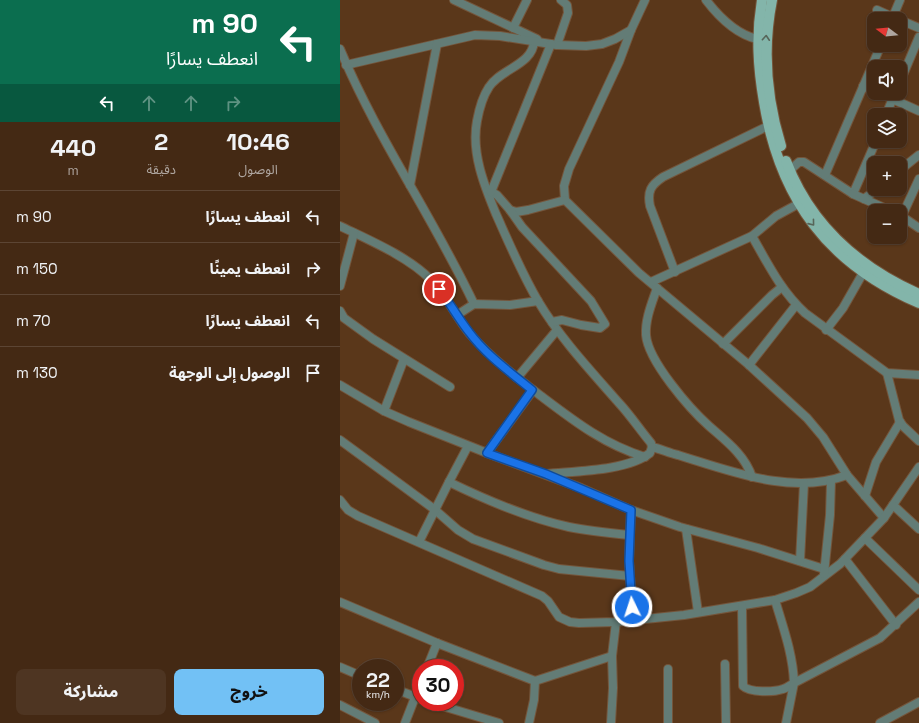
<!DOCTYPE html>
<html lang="ar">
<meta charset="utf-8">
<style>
body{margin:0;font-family:"Space Grotesk","Noto Sans Arabic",sans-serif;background:#4e3522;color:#f1f3f6;direction:rtl;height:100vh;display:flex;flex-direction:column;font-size:15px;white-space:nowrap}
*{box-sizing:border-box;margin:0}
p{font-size:13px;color:#afa6a0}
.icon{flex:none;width:22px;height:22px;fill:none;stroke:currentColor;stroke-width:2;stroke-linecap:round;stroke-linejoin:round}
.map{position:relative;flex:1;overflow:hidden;direction:ltr}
.panel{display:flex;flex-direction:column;background:#442914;width:340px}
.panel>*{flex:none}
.hud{background:#0b6e4f;color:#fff;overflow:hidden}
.needle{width:26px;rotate:286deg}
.controls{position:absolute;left:527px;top:12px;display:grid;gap:8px}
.controls a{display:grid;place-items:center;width:40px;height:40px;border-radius:8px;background:#442914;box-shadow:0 1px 3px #0004,0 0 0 1px #5c4534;font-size:20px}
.speed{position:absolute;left:12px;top:659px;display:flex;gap:8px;font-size:20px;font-weight:700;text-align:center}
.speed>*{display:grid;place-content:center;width:52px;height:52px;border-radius:50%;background:#442914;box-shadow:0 1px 3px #0004,0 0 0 1px #5c4534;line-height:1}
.speed small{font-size:10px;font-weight:400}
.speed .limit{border:6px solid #d22;background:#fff;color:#111}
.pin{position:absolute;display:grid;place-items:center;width:34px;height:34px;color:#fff;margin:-17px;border:2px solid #fff;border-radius:50%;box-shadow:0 1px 4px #0007}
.me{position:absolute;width:44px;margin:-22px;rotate:356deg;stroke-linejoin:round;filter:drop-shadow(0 0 3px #0008)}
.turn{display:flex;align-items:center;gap:14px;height:84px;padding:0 16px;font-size:18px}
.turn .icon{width:52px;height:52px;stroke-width:2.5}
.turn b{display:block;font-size:28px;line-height:34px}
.lanes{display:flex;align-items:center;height:38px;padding:0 16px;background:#0003;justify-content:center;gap:20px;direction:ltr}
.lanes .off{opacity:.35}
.eta{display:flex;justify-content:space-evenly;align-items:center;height:68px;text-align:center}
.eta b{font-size:24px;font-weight:800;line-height:28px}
.cta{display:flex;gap:8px;margin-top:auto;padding:8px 16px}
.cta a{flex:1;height:46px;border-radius:8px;background:#72c1f5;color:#111;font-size:16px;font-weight:800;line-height:46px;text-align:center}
.cta a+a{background:#4e3522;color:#f1f3f6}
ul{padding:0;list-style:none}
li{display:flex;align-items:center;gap:12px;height:52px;padding:0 16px;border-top:1px solid #5c4534}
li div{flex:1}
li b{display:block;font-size:15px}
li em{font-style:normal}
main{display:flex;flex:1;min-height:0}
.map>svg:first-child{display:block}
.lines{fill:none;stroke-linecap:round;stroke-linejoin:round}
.minor-casing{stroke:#74553b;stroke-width:10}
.primary-casing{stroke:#74553b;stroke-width:12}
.minor{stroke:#637c76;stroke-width:8}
.primary{stroke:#83b5aa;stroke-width:10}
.oneway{stroke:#576559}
.route-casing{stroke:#114b97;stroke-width:10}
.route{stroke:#1a73e8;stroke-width:7}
</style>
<main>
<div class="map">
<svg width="579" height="723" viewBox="0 0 579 723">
<rect width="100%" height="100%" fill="#5a371a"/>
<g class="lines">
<defs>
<g id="minor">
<path d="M 114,0 L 197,39"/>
<path d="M 305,0 L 291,30 L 279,62 L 229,169 L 224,186 L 225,200 L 299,273 L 409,365 L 467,418 L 483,437 L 507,475 L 544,518"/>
<path d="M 366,0 C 379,17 396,34 417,39"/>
<path d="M 537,10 L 557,19"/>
<path d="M 552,19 L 560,0"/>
<path d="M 560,20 L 579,28"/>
<path d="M 173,28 L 187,0"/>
<path d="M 194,41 C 193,65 160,69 149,87 C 143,96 139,110 137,121 C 131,152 144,185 156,214 C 169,243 182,274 198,301 C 220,338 251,371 279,403 C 291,416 300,430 311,443 L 312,447 C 321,449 329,453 338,455 C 391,471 452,496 507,475"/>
<path d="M 217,45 L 228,13 L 227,5 L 221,0"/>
<path d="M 0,49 C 37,138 93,217 134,304"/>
<path d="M 6,65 L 135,35 L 160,36 L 217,45 L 246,46 L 262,44 L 275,39 L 291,30"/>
<path d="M 560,82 L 579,37"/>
<path d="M 523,86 L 534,91"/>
<path d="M 539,93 L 579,111"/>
<path d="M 546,115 L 555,93"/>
<path d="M 560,170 L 579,155"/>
<path d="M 449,171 L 459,162 L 464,162 L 513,194 L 536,141"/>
<path d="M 485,175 L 541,45"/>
<path d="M 70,185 L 97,44"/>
<path d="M 148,190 L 157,195 L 170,210 L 176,212 L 188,210 L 225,200"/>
<path d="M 151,192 L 211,44"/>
<path d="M 513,194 L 551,211"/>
<path d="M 524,199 L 537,189"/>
<path d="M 170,210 L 182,227 L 251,301 L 265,324 L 260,328 L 241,325 L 222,320 L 212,322"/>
<path d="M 560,215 L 579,228"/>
<path d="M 562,216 L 579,179"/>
<path d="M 0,226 C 29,240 69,257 91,280 C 107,296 116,317 130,334 C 151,358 176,377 201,396 C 234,421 265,445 305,457"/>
<path d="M 412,236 C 428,264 441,291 465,313 L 547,373 L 579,375"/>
<path d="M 335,272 L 310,206 C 307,191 311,185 323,177 L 428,126"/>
<path d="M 311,282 L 412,236 L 436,216 L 458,204"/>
<path d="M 0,286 L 14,233"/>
<path d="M 317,288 C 312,303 305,319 306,335 C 308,361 350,409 369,426 C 386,441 405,455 412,477"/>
<path d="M 0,311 L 4,318 L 33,339 L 110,387"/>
<path d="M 117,315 L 134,304 L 170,305 L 198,301"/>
<path d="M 486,330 L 503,308 L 523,273"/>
<path d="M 383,344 L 432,295 L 442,287"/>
<path d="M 409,365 L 456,305"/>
<path d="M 547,373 L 559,420 L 563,426 L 579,441"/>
<path d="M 177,378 L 217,330"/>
<path d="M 0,385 L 44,411 L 69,422 L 147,453 L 241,488 L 291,510 L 340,527 L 418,548 L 484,569"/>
<path d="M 44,411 L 64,359"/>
<path d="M 0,440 L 94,509 L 118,530 L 133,539 L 204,565 L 219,569 L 290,576"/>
<path d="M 147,453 L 193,390"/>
<path d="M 206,474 C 236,471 287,471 310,453 L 312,447"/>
<path d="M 109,482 L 128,446"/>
<path d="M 525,496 L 536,462 L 560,422"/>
<path d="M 0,500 L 8,510 L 18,516 L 202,596 L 208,601 L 219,617 L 230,622 L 239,623 L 276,622 L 344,615 L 435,600 L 456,593 L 470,587 L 500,564 L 544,518 L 579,467"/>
<path d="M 553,505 L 579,529"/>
<path d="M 291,510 L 289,561 L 293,620"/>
<path d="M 346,529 L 358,612"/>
<path d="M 525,538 L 579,590"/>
<path d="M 79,542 L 109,482 C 146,500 188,518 229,527 C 249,531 269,533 289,535"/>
<path d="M 505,559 L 556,625"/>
<path d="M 460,561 L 464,483"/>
<path d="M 484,574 L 490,515 L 491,481"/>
<path d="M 0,602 L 97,643 L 195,681 L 272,656"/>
<path d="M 402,606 L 403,686 C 410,693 434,692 443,689 C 447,688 450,685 454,683 C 453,654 443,627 435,600"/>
<path d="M 385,664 L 386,723"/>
<path d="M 0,667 L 21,676"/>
<path d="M 87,668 L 97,643"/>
<path d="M 328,669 L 328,723"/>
<path d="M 55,689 L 81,699"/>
<path d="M 89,702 L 159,723"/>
<path d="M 0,705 L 35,723"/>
<path d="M 65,723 L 81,682"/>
<path d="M 189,723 L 194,700 L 195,681"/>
<path d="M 271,723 L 273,688 L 272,656 L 276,622"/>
<path d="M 446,723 L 454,683 L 540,638 L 579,602"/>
<path d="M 540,723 L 579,702"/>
</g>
<g id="primary">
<path d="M 422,0 C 416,36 418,67 424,102 C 440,199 488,264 579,303"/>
<path d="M 432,0 C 422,50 426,97 441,146"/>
<path d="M 446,161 C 470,224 518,267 579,294"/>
</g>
</defs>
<use href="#minor" class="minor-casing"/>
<use href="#primary" class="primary-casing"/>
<use href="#minor" class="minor"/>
<use href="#primary" class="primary"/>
</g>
<defs><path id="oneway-chevron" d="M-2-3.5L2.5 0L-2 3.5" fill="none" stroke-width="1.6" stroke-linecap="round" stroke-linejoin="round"/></defs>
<g class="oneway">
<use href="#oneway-chevron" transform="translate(426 38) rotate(-86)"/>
<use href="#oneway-chevron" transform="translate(472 223) rotate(51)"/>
</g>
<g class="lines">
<defs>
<path id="route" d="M 99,289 C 110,303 118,318 129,332 C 146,355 170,372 192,390 L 147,453 L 206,474 L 291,510 L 289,561 L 292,607"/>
</defs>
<use href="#route" class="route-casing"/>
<use href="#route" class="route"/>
</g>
</svg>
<div class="controls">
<a><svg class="needle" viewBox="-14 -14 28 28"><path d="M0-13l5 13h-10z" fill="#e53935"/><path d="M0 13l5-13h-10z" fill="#afa6a0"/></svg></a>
<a><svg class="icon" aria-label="sound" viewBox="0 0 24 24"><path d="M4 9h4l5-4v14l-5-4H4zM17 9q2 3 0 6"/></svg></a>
<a><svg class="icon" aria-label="layers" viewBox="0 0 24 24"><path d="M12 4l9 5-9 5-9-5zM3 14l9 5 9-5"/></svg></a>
<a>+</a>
<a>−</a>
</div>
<div class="speed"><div>22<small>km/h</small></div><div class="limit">30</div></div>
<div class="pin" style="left:99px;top:289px;background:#d93025"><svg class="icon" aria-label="arrive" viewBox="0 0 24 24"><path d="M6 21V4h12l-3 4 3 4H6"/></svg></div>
<svg class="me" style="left:292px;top:607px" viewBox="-20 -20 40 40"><circle r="17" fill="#1a73e8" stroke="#fff" stroke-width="3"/><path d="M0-11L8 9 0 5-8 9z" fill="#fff"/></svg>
</div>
<section class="panel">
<div class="hud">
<div class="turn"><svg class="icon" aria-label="left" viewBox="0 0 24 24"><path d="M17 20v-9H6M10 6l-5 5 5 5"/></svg><div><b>90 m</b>انعطف يسارًا</div></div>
<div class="lanes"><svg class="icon" aria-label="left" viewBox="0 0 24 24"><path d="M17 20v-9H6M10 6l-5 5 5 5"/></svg><svg class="icon off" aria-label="ahead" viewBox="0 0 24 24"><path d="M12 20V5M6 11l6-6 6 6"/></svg><svg class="icon off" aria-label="ahead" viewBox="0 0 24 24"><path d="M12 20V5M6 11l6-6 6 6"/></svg><svg class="icon off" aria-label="right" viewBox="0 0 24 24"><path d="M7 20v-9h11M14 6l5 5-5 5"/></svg></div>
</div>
<div class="eta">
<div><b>10:46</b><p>الوصول</p></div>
<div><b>2</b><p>دقيقة</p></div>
<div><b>440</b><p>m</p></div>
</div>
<ul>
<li><svg class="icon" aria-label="left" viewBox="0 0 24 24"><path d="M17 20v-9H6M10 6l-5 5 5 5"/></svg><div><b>انعطف يسارًا</b></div><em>90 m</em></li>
<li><svg class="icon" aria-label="right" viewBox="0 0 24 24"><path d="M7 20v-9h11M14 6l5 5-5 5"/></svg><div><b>انعطف يمينًا</b></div><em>150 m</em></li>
<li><svg class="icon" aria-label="left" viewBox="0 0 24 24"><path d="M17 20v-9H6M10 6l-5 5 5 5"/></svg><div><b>انعطف يسارًا</b></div><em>70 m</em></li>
<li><svg class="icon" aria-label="arrive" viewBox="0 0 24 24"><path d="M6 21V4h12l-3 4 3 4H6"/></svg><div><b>الوصول إلى الوجهة</b></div><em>130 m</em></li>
</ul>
<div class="cta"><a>خروج</a><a>مشاركة</a></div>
</section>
</main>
